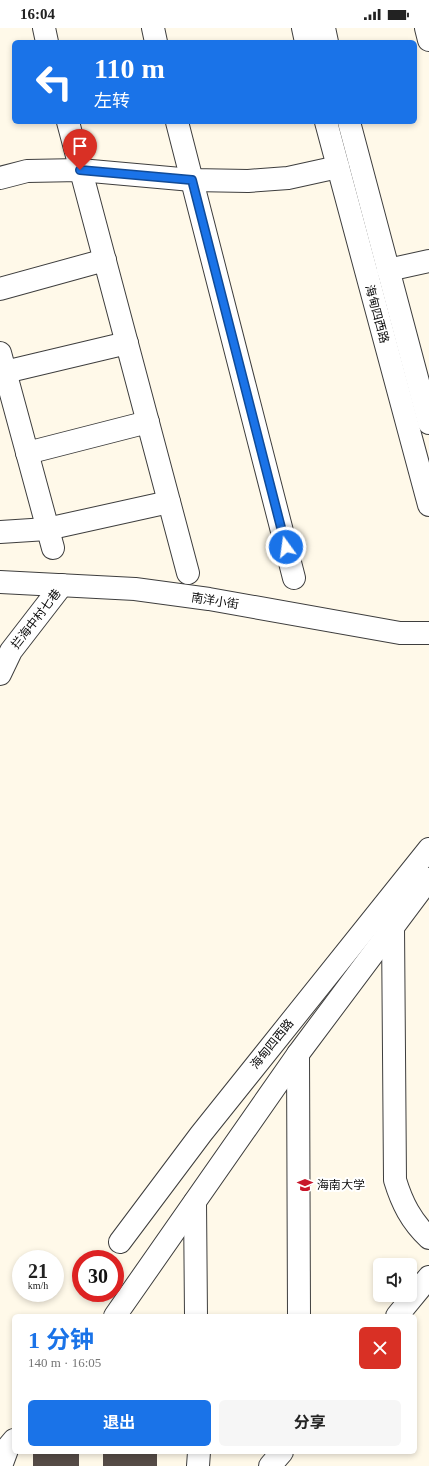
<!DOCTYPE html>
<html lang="zh">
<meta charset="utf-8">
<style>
body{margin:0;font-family:"Times New Roman","Noto Sans SC",serif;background:#f6f6f6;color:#222;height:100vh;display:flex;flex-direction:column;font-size:15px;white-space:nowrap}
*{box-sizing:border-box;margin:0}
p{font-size:13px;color:#767676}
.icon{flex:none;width:22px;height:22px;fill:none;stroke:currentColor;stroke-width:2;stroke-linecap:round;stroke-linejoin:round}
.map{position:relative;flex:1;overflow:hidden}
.details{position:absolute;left:12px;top:1286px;width:405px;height:140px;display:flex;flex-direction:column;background:#fff;border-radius:6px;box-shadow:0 2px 6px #0003}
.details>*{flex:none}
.guide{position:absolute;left:12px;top:12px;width:405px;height:84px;border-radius:6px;box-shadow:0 2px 6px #0003;background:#1a73e8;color:#fff;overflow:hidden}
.controls{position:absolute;left:373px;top:1230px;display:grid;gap:8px}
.controls a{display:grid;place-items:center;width:44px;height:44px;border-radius:6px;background:#fff;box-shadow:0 2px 6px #0003;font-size:20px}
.speed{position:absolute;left:12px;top:1222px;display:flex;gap:8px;font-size:20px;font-weight:700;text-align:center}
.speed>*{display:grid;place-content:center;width:52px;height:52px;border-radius:50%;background:#fff;box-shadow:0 2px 6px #0003;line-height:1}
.speed small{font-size:10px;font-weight:400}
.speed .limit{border:6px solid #d22;background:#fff;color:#111}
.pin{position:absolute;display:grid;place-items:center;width:34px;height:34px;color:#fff;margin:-41px -17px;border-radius:50% 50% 50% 0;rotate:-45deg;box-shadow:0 0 4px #0007}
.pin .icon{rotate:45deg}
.me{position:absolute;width:44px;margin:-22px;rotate:346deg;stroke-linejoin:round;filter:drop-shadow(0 0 3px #0008)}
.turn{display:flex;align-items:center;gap:14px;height:84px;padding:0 16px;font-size:18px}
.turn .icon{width:52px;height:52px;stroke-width:2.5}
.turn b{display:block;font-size:28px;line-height:34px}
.round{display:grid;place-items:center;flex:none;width:42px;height:42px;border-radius:6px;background:#f6f6f6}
.summary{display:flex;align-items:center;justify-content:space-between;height:68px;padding:0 16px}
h1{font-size:24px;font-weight:700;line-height:30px;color:#1a73e8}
.cta{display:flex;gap:8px;margin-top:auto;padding:8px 16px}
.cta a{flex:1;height:46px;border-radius:6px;background:#1a73e8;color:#fff;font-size:16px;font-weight:700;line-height:46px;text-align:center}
.cta a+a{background:#f6f6f6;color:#222}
.status{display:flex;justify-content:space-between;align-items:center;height:28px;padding:0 20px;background:#fff;direction:ltr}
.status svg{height:11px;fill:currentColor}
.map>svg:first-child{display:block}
.building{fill:#554b46}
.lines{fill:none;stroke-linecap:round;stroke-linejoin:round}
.minor-casing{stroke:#3e3e3e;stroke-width:24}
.minor{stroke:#fff;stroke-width:22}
.route-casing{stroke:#114b97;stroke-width:10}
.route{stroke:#1a73e8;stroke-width:7}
.labels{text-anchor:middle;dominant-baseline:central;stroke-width:4;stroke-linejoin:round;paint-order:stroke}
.street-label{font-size:12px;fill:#0b0b0b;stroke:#fff}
.poi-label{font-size:12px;fill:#0b0b0b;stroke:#fff;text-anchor:start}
</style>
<div class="status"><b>16:04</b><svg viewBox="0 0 49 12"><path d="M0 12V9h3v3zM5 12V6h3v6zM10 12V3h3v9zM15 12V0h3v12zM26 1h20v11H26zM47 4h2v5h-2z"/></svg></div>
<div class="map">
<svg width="429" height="1438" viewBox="0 0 429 1438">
<rect width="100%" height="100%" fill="#fff9e9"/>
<g class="building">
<rect x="33" y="1424" width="46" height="14"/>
<rect x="103" y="1424" width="54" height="14"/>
</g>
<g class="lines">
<defs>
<g id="minor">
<path d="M 44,0 L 47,14"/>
<path d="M 153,0 L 156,14"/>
<path d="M 303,0 L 306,14"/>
<path d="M 324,0 L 327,14"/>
<path d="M 426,0 L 429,12"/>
<path d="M 68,94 L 188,545"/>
<path d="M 177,94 L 294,550"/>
<path d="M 326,94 L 429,477"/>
<path d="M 349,94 L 429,395"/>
<path d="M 0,150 L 27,143 L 80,142 L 192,152 L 248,153 L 288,150 L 338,139"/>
<path d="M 388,242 L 429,233"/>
<path d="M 0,261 L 105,232"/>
<path d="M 0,325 L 53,520"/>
<path d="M 5,344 L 127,315"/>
<path d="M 27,425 L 148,394"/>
<path d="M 0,504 L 47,501 L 169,474"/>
<path d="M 0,554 L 135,561 L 209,571 L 400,605 L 429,605"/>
<path d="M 0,646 L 11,623 L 62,557"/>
<path d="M 393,899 L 395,1152 C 402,1175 411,1193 429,1210"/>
<path d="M 298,1026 L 299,1288"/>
<path d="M 195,1174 L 196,1288"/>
<path d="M 120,1214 L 201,1106 L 429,821"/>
<path d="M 115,1288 L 298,1026 L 429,851"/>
<path d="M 397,1288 L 429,1249"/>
<path d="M 1,1438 L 8,1419 L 14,1412"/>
<path d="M 198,1438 L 199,1424"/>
<path d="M 270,1438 L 282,1424"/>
</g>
</defs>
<use href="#minor" class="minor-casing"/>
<use href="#minor" class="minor"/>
</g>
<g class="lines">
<defs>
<path id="route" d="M 80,142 L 192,152 L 286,519"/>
</defs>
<use href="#route" class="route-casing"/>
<use href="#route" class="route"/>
</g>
<defs>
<symbol id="university-bare" viewBox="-9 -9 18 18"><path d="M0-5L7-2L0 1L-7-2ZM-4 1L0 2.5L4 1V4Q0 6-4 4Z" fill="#c8162a" stroke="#fff" stroke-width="2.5" paint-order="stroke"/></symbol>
</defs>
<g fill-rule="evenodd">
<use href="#university-bare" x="294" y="1146" width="22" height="22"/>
</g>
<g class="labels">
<g class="street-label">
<text transform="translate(377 286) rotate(75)">海甸四西路</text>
<text transform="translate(215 573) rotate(9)">南洋小街</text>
<text transform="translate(36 591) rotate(-52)">拦海中村七巷</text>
<text transform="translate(272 1016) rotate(-51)">海甸四西路</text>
</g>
<g class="poi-label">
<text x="317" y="1157">海南大学</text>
</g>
</g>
</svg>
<div class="controls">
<a><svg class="icon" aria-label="sound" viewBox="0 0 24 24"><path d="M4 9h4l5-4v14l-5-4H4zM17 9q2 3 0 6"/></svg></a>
</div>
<div class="speed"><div>21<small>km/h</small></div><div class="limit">30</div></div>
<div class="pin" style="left:80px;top:142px;background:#d93025"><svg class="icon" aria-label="arrive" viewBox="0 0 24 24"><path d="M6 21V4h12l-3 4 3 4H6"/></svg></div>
<svg class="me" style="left:286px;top:519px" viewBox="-20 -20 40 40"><circle r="17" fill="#1a73e8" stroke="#fff" stroke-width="3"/><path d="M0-11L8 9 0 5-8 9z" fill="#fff"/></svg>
<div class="guide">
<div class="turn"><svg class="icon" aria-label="left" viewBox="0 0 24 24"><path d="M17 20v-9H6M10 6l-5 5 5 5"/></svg><div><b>110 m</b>左转</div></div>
</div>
<section class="details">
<div class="summary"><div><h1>1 分钟</h1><p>140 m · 16:05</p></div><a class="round" style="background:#d93025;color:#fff"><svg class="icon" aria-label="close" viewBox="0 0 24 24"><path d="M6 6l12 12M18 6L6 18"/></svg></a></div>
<div class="cta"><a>退出</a><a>分享</a></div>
</section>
</div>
